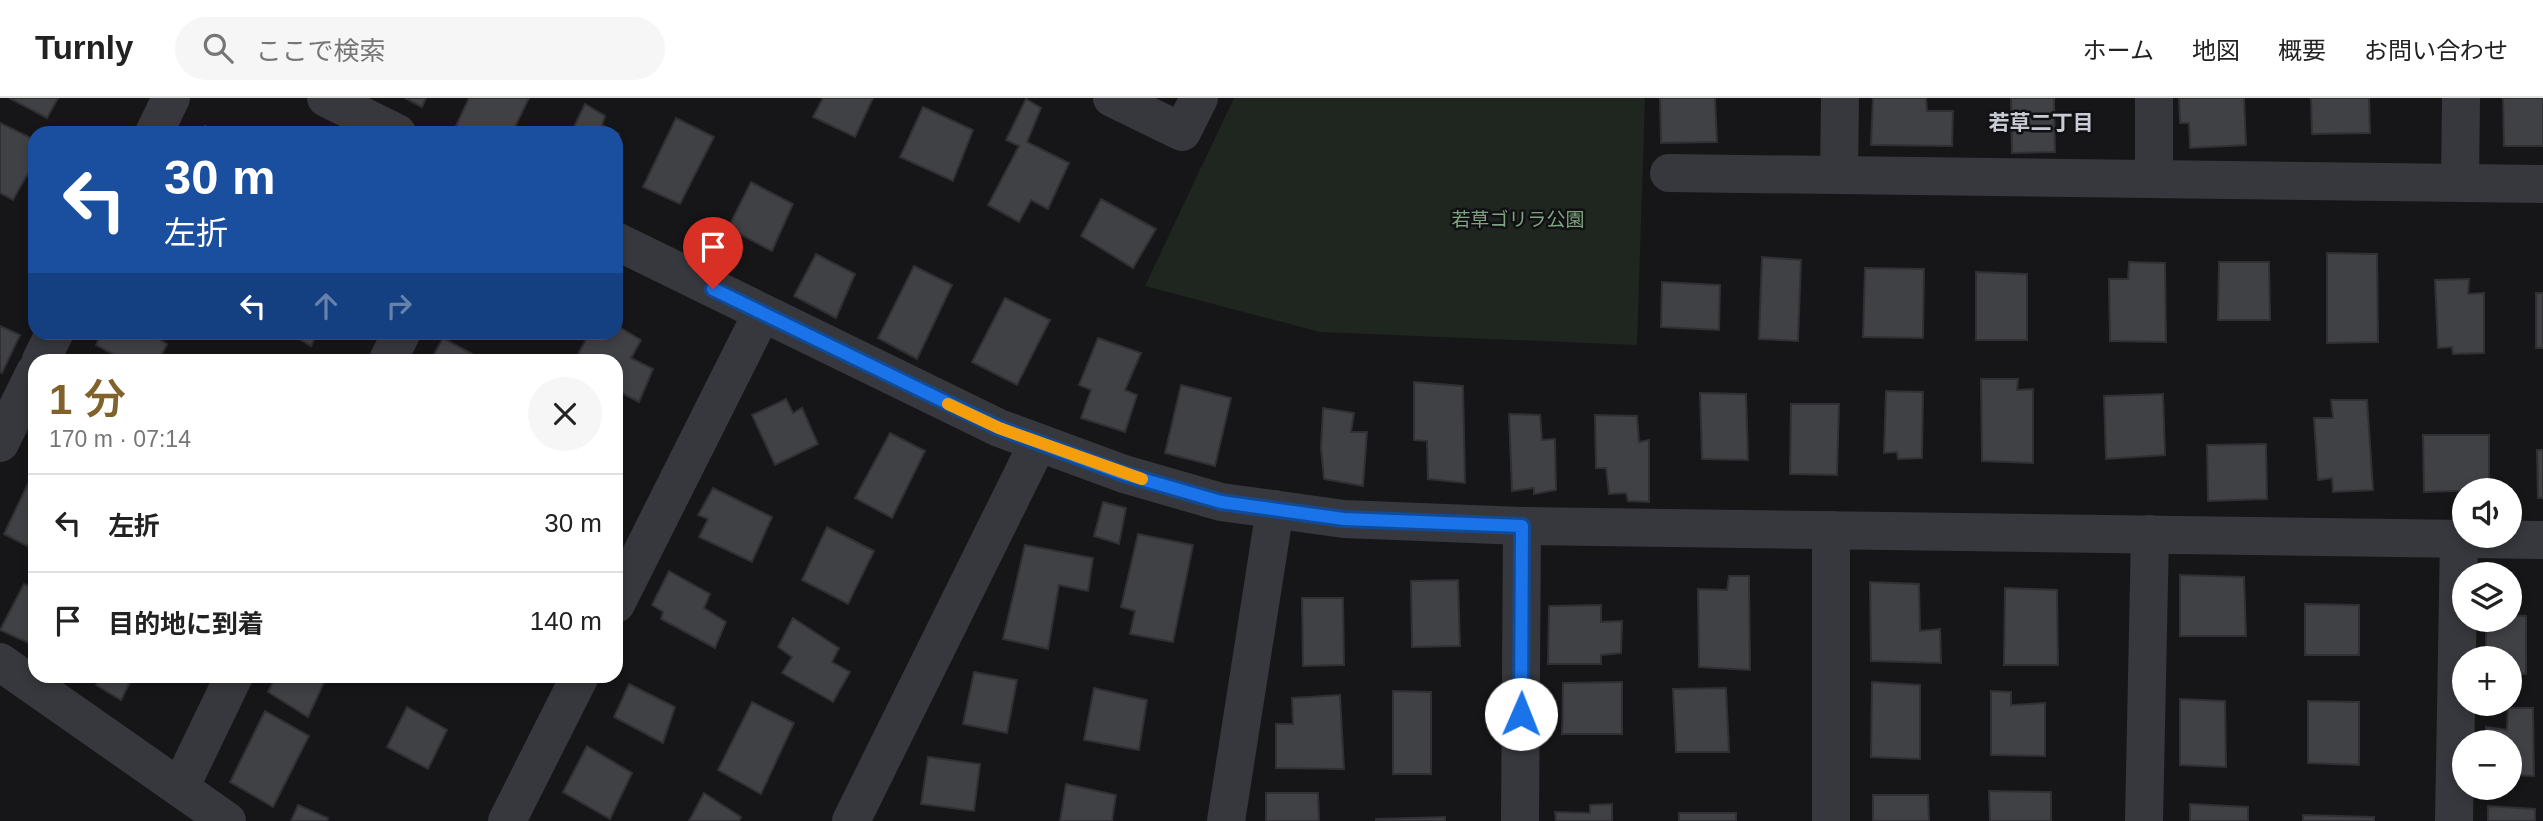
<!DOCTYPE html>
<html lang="ja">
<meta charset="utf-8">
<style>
body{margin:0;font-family:Helvetica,"Noto Sans JP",sans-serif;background:#f6f6f6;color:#222;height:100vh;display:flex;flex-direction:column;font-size:26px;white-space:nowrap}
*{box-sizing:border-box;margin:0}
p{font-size:23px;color:#767676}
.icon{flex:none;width:38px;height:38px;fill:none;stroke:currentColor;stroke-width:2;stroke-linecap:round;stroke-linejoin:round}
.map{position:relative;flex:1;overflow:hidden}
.sheet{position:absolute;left:28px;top:256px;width:595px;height:329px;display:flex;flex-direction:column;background:#fff;border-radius:21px;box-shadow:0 4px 10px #0003}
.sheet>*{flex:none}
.top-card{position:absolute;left:28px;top:28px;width:595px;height:214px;border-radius:21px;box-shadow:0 4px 10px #0003;background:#1a4fa0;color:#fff;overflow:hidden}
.buttons{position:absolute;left:2452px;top:380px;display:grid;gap:14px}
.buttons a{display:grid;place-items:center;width:70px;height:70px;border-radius:50%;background:#fff;box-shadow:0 4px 10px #0003;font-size:35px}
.pin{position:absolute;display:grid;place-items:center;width:60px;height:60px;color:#fff;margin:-72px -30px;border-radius:50% 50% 50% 0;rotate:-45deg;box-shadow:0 0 7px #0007}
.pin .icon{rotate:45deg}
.me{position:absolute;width:77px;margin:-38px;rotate:1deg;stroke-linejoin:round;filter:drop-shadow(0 0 5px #0008)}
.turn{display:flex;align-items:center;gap:24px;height:147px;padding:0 21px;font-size:32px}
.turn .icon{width:91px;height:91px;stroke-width:2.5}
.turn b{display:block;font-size:49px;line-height:60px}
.lanes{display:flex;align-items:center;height:66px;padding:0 21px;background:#0003;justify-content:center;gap:35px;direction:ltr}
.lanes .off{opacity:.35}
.round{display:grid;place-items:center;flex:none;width:74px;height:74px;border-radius:37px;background:#f6f6f6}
.summary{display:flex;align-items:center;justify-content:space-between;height:119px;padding:0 21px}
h1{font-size:42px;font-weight:600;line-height:52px;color:#80622a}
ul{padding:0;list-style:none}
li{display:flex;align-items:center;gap:21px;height:98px;padding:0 21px;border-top:2px solid #e0e0e0}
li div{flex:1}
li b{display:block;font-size:26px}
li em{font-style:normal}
header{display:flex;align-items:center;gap:42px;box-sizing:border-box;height:98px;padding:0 35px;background:#fff;border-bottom:2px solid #e0e0e0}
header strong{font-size:33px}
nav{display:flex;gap:38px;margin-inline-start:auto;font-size:24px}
.search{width:490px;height:63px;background:#f6f6f6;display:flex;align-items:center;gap:18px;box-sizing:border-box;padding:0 24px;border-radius:38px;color:#767676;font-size:26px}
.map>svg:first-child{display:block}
.green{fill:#1e261f}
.building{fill:#404145;stroke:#303034;stroke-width:2}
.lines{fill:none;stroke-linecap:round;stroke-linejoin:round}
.minor{stroke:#37383d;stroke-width:38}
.route-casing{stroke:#114b97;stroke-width:18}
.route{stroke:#1a73e8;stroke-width:12}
.slow{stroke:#f59e0b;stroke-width:12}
.labels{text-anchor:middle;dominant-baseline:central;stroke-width:5;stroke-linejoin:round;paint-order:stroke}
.park-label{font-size:19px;fill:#7fa381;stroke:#111113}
.neighbourhood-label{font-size:21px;font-weight:bold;fill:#c9ccd4;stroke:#111113}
</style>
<header>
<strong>Turnly</strong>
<div class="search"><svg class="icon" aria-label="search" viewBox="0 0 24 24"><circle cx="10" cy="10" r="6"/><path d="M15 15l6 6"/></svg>ここで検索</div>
<nav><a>ホーム</a><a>地図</a><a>概要</a><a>お問い合わせ</a></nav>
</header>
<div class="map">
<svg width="2543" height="723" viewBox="0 0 2543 723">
<rect width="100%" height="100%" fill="#161618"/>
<path class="green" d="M 1234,0 L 1645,0 L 1637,247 L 1320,234 L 1145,188 Z"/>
<g class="building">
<path d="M 9,0 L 58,0 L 47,20 Z"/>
<path d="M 405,0 L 426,0 L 422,9 Z"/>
<path d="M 469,0 L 529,0 L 512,35 L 469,35 L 456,28 Z"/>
<path d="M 823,0 L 873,0 L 855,39 L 813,19 Z"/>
<path d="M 1660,0 L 1715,0 L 1717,44 L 1661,45 Z"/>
<path d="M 1873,0 L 1926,0 L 1927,13 L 1953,13 L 1952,48 L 1871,47 Z"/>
<path d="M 2011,0 L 2054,0 L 2055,54 L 2012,55 Z"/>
<path d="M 2179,0 L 2244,0 L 2246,47 L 2190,50 L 2189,25 L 2180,25 Z"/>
<path d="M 2311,0 L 2369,0 L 2370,35 L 2312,36 Z"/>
<path d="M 2503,0 L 2543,0 L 2543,48 L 2504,48 Z"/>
<path d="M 1026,1 L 1041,10 L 1027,44 L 1069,65 L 1048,111 L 1031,102 L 1019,124 L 988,107 L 1019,48 L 1006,42 Z"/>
<path d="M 585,6 L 605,18 L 602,27 L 619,36 L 616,41 L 616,35 L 571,35 Z"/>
<path d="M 923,9 L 973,32 L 953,83 L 900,59 Z"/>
<path d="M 676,20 L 714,39 L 680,106 L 643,89 Z"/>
<path d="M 0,25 L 35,42 L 35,63 L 13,102 L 0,95 Z"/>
<path d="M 205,28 L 219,35 L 201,35 Z"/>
<path d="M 751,84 L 793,106 L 772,153 L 728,130 Z"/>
<path d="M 1101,101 L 1156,131 L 1133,170 L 1081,138 Z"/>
<path d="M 2327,155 L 2377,156 L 2378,244 L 2327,245 Z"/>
<path d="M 816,156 L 855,176 L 836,220 L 794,198 Z"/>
<path d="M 1762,159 L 1801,162 L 1798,243 L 1759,241 Z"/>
<path d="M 2129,164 L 2165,165 L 2166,244 L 2110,243 L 2109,181 L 2128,181 Z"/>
<path d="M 2219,164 L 2269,164 L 2270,222 L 2218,222 Z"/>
<path d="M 914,168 L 952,187 L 917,261 L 878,240 Z"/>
<path d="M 1865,170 L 1924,171 L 1923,240 L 1863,239 Z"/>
<path d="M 1976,174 L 2027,176 L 2027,242 L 1976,242 Z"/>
<path d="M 2469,181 L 2468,196 L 2484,195 L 2484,255 L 2453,256 L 2452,249 L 2438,250 L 2435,182 Z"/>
<path d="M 1662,184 L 1720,187 L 1719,232 L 1661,229 Z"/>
<rect x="2536" y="195" width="7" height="55"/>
<path d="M 1005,200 L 1050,222 L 1017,287 L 972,264 Z"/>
<path d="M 616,227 L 641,242 L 631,260 L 653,271 L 639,304 L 616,292 L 616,262 L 575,262 L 590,234 L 616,234 Z"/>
<path d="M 0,228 L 20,237 L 2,275 L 0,274 Z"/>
<path d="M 102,234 L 148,234 L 167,246 L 159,262 L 124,262 L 96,247 Z"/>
<path d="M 288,234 L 318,234 L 311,248 Z"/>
<path d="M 443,240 L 483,262 L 431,262 Z"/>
<path d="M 1098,240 L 1141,255 L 1125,292 L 1137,297 L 1125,334 L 1081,320 L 1091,292 L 1079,287 Z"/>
<path d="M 1981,281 L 2018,281 L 2017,292 L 2033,291 L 2033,365 L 1982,363 Z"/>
<path d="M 1414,284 L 1463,288 L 1465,385 L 1428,381 L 1427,343 L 1414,342 Z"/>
<path d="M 1181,287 L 1231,300 L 1215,368 L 1165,355 Z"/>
<path d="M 1886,293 L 1923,294 L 1922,360 L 1898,361 L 1897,354 L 1884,355 Z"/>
<path d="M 1700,295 L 1746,296 L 1748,362 L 1702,361 Z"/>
<path d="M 2163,296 L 2165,357 L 2106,361 L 2104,298 Z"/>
<path d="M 786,301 L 793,315 L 802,310 L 818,346 L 775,367 L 752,317 Z"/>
<path d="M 2331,302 L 2367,302 L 2373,392 L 2333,394 L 2332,380 L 2318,382 L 2314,320 L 2333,320 Z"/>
<path d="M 1791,306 L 1839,306 L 1837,377 L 1790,376 Z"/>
<path d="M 1323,310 L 1354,315 L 1351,334 L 1367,334 L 1363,388 L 1324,381 L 1321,350 Z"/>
<path d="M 1509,316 L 1540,317 L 1542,342 L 1555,341 L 1556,392 L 1534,396 L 1534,390 L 1512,393 Z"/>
<path d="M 1595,317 L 1637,318 L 1639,344 L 1649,342 L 1649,404 L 1628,403 L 1626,395 L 1609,396 L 1606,370 L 1596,370 Z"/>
<path d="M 890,335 L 925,353 L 892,420 L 855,400 Z"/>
<path d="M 2423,337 L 2489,337 L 2489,392 L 2424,394 Z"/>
<path d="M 2266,346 L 2267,401 L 2208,403 L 2207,347 Z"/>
<path d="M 2537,352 L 2543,352 L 2543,400 L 2538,400 Z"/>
<path d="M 35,371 L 35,452 L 4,436 Z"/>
<path d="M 713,390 L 772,419 L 752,464 L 699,439 L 708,421 L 698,417 Z"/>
<path d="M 1103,404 L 1126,410 L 1119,446 L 1094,438 Z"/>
<path d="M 827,429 L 874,453 L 848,506 L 802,482 Z"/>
<path d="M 1138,436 L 1193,447 L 1173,544 L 1130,536 L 1135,513 L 1121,509 Z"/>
<path d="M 1025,447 L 1093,460 L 1088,493 L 1059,487 L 1048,551 L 1003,541 Z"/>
<path d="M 669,473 L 710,496 L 704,510 L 726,524 L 715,550 L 661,521 L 663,514 L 652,507 Z"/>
<path d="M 2180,477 L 2244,479 L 2246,538 L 2180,538 Z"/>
<path d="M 1729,478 L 1749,478 L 1750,572 L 1699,569 L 1698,491 L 1727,492 Z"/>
<path d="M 1458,482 L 1460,548 L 1412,549 L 1411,483 Z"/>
<path d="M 1870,484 L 1919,486 L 1920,533 L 1940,531 L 1941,565 L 1871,563 Z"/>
<path d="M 24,486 L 35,491 L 35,548 L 0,532 Z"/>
<path d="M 2005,490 L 2057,492 L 2058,567 L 2004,567 Z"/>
<path d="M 1302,500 L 1343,500 L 1344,567 L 1303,568 Z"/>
<path d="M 2305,506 L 2359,507 L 2359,557 L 2305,557 Z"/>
<path d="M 1601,507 L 1601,524 L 1622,523 L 1621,555 L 1601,557 L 1601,566 L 1548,566 L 1549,508 Z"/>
<path d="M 2510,517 L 2526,518 L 2526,576 L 2510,575 L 2510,560 L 2486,560 L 2486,522 L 2510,522 Z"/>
<path d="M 793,520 L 839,550 L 832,564 L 850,574 L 833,604 L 782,575 L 792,559 L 778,549 Z"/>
<path d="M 974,574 L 1017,582 L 1007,635 L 963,626 Z"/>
<path d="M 102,578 L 133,578 L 121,602 L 96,587 Z"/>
<path d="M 276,578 L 327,578 L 308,619 L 268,594 Z"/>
<path d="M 1622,584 L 1622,636 L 1562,636 L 1563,585 Z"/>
<path d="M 1872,584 L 1920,587 L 1920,661 L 1871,659 Z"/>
<path d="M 629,586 L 675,609 L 663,645 L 614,619 Z"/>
<path d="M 1094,590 L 1147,602 L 1139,652 L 1084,642 Z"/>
<path d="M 1726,590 L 1729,654 L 1676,654 L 1673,591 Z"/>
<path d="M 1393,593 L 1431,594 L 1431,676 L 1393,676 Z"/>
<path d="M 1991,593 L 2011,594 L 2011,607 L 2045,605 L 2045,658 L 1991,657 Z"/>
<path d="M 1340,597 L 1344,671 L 1276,670 L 1276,626 L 1293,626 L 1292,600 Z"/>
<path d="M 2180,601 L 2225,603 L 2226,669 L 2180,667 Z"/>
<path d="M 2308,603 L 2359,604 L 2359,667 L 2308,665 Z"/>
<path d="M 752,604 L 794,625 L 761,696 L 718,672 Z"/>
<path d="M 407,609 L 447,632 L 428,671 L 387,649 Z"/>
<path d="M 2508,610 L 2533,610 L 2534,678 L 2510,677 L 2510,644 L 2486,644 L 2486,629 L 2507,632 Z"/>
<path d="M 265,613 L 309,638 L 273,709 L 230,684 Z"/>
<path d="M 587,648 L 632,675 L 610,721 L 563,694 Z"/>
<path d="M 928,659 L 980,666 L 974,713 L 921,706 Z"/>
<path d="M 1066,686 L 1116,697 L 1112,723 L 1060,723 Z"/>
<path d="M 1989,693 L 2051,694 L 2051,723 L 1990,723 Z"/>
<path d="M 704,695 L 741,719 L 739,723 L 689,723 Z"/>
<path d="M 1266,695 L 1318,695 L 1319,723 L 1266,723 Z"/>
<path d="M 1873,697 L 1928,697 L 1929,723 L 1873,723 Z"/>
<path d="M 1612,706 L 1612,723 L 1556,723 L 1555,714 L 1590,715 L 1590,707 Z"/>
<path d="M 2190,706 L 2248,709 L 2248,723 L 2190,723 Z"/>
<path d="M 298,707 L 328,720 L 327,723 L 291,723 Z"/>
<path d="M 2488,708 L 2535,711 L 2535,723 L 2488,723 Z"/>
<rect x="1679" y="715" width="57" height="8"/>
<path d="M 2303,717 L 2374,719 L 2374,723 L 2303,723 Z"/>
<path d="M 1445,719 L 1445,723 L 1376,723 L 1376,721 Z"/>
</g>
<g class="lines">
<g class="minor">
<path d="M 326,0 L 397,35"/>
<path d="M 1112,0 L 1182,34 L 1199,0"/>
<path d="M 154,35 L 171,0"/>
<path d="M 1669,75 L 2543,86"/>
<path d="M 1839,77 L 1840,0"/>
<path d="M 2154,81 L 2154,0"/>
<path d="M 2460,85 L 2461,0"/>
<path d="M 616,143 L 999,330 L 1124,376 L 1221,404 L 1344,421 L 1522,428 L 2543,442"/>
<path d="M 41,262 L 55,234"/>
<path d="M 388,262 L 402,234"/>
<path d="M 0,345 L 35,274"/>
<path d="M 1831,432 L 1831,723"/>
<path d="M 616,506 L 762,215"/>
<path d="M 0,564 L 227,723"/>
<path d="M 180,690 L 234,578"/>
<path d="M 507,723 L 580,578"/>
<path d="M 851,723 L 1038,345"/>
<path d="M 1226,723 L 1275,411"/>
<path d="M 1520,723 L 1522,428"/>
<path d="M 2144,723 L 2150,436"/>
<path d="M 2454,723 L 2459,441"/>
</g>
</g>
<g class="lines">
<defs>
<path id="route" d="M 713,191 L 999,330 L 1124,376 L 1221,404 L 1344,421 L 1522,428 L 1521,616"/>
</defs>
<use href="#route" class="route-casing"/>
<use href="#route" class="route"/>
<path class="slow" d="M 948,306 L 999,330 L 1142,381"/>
</g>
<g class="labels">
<g class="park-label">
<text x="1518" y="121">若草ゴリラ公園</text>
</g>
<g class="neighbourhood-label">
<text x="2041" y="24">若草二丁目</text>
</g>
</g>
</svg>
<div class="buttons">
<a><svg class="icon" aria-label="sound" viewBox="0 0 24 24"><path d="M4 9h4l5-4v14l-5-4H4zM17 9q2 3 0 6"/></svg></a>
<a><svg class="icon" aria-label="layers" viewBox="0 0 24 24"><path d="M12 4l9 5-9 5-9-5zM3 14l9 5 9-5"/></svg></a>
<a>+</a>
<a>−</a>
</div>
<div class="pin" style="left:713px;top:191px;background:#d93025"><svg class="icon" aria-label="arrive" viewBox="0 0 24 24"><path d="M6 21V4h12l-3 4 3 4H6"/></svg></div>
<svg class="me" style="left:1521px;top:616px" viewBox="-20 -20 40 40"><circle r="19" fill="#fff"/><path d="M0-13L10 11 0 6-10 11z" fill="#1a73e8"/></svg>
<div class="top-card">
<div class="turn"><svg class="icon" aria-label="left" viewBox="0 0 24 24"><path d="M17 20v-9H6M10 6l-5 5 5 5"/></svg><div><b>30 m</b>左折</div></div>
<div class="lanes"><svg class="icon" aria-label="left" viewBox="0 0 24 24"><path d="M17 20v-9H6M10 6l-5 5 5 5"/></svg><svg class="icon off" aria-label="ahead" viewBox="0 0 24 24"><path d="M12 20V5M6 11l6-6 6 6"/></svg><svg class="icon off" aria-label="right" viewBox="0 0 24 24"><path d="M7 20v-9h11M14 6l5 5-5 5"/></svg></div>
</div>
<section class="sheet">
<div class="summary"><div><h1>1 分</h1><p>170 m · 07:14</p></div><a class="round"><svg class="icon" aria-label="close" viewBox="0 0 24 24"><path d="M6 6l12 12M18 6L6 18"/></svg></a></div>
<ul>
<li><svg class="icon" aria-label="left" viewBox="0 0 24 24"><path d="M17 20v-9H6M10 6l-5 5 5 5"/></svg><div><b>左折</b></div><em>30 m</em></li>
<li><svg class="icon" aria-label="arrive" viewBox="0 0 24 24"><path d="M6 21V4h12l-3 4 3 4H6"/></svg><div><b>目的地に到着</b></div><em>140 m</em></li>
</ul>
</section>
</div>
